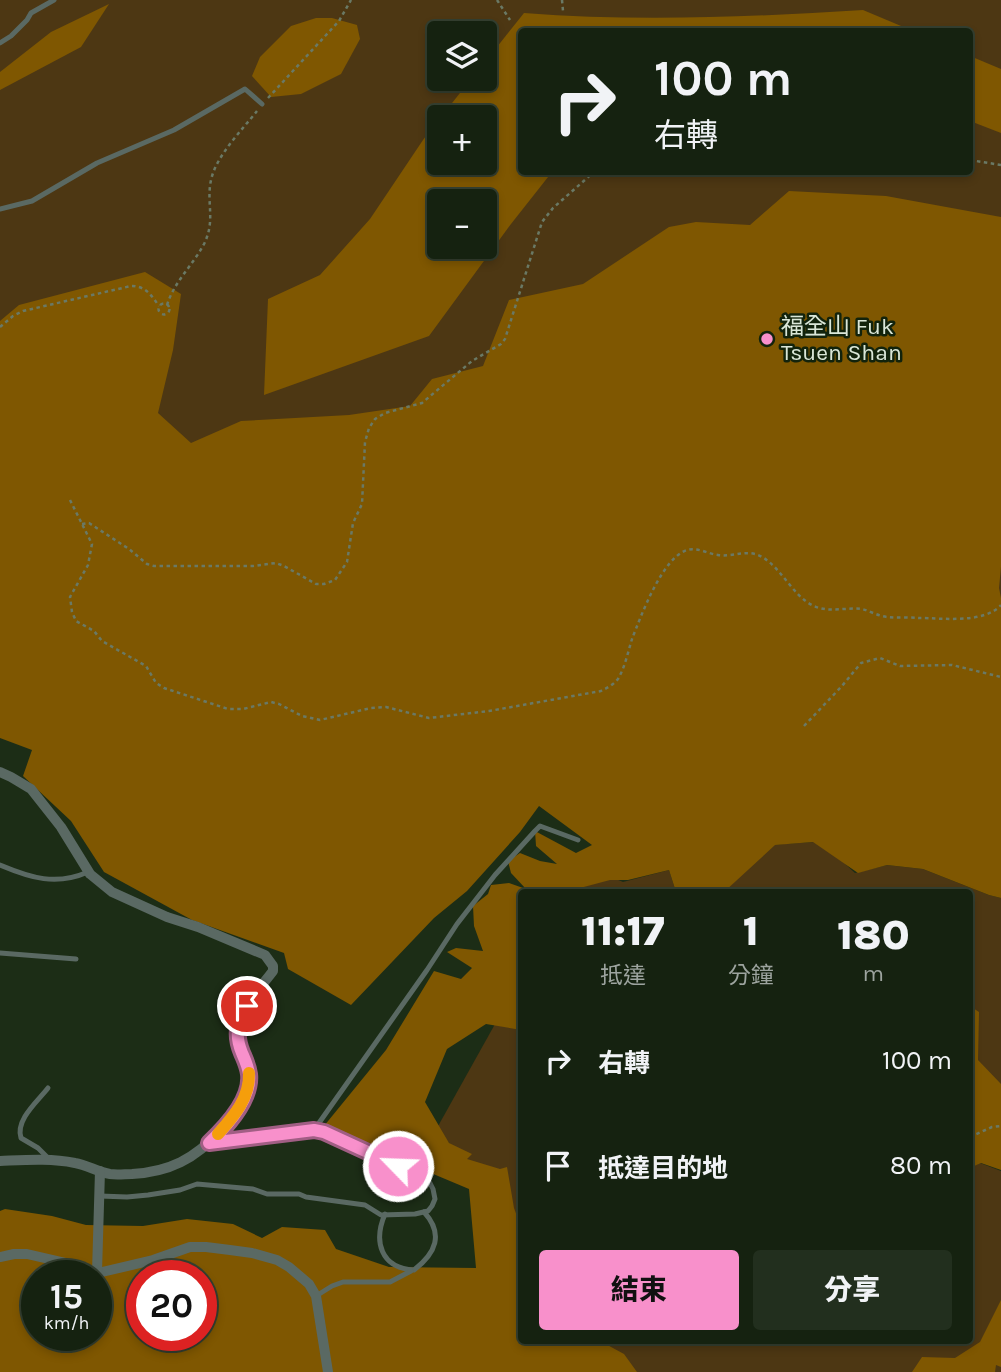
<!DOCTYPE html>
<html lang="zh-TW">
<meta charset="utf-8">
<style>
body{margin:0;font-family:Karla,"Noto Sans TC",sans-serif;background:#222f1e;color:#f1f3f6;height:100vh;display:flex;flex-direction:column;font-size:26px;white-space:nowrap}
*{box-sizing:border-box;margin:0}
p{font-size:23px;color:#9da49f}
.icon{flex:none;width:38px;height:38px;fill:none;stroke:currentColor;stroke-width:2;stroke-linecap:round;stroke-linejoin:round}
.map{position:relative;flex:1;overflow:hidden}
.sheet{position:absolute;left:518px;top:889px;width:455px;height:455px;display:flex;flex-direction:column;background:#152210;border-radius:7px;box-shadow:0 4px 10px #0003,0 0 0 2px #343f30}
.sheet>*{flex:none}
.banner{position:absolute;left:518px;top:28px;width:455px;height:147px;border-radius:7px;box-shadow:0 4px 10px #0003,0 0 0 2px #343f30;background:#152210;color:#f1f3f6;overflow:hidden}
.tools{position:absolute;left:427px;top:21px;display:grid;gap:14px}
.tools a{display:grid;place-items:center;width:70px;height:70px;border-radius:7px;background:#152210;box-shadow:0 4px 10px #0003,0 0 0 2px #343f30;font-size:35px}
.speed{position:absolute;left:21px;top:1260px;display:flex;gap:14px;font-size:35px;font-weight:700;text-align:center}
.speed>*{display:grid;place-content:center;width:91px;height:91px;border-radius:50%;background:#152210;box-shadow:0 4px 10px #0003,0 0 0 2px #343f30;line-height:1}
.speed small{font-size:18px;font-weight:400}
.speed .limit{border:10px solid #d22;background:#fff;color:#111}
.pin{position:absolute;display:grid;place-items:center;width:60px;height:60px;color:#fff;margin:-30px;border:4px solid #fff;border-radius:50%;box-shadow:0 2px 7px #0007}
.me{position:absolute;width:77px;margin:-38px;rotate:294deg;stroke-linejoin:round;filter:drop-shadow(0 0 5px #0008)}
.turn{display:flex;align-items:center;gap:24px;height:147px;padding:0 21px;font-size:32px}
.turn .icon{width:91px;height:91px;stroke-width:2.5}
.turn b{display:block;font-size:49px;line-height:60px}
.eta{display:flex;justify-content:space-evenly;align-items:center;height:119px;text-align:center}
.eta b{font-size:42px;font-weight:800;line-height:49px}
.primary-button{display:flex;gap:14px;margin-top:auto;padding:14px 21px}
.primary-button a{flex:1;height:80px;border-radius:7px;background:#f890cb;color:#111;font-size:28px;font-weight:800;line-height:80px;text-align:center}
.primary-button a+a{background:#222f1e;color:#f1f3f6}
ul{padding:0;list-style:none}
li{display:flex;align-items:center;gap:21px;height:105px;padding:0 21px}
li div{flex:1}
li b{display:block;font-size:26px}
li em{font-style:normal}
.map>svg:first-child{display:block}
.green{fill:#4d3713;fill-rule:evenodd}
.forest{fill:#7f5701;fill-rule:evenodd}
.lines{fill:none;stroke-linecap:round;stroke-linejoin:round}
.path{stroke:#6a7965;stroke-width:2.5;stroke-dasharray:3.5 3.5;stroke-linecap:butt}
.lane{stroke:#5a6963;stroke-width:5}
.street{stroke:#5a6963;stroke-width:10}
.route-casing{stroke:#a15e84;stroke-width:18}
.route{stroke:#f890cb;stroke-width:12}
.slow{stroke:#f59e0b;stroke-width:12}
.poi-dot{fill:#f890cb;stroke:#12230c;stroke-width:2.5}
.labels{text-anchor:middle;dominant-baseline:central;stroke-width:5;stroke-linejoin:round;paint-order:stroke}
.poi-label{font-size:23px;fill:#dbe7d8;stroke:#12230c;text-anchor:start}
</style>
<div class="map">
<svg width="1001" height="1372" viewBox="0 0 1001 1372">
<rect width="100%" height="100%" fill="#1c2d16"/>
<g class="green">
<path d="M 0,0 L 1001,0 L 1001,663 L 0,648 ZM 522,32 L 970,32 L 970,172 L 522,172 ZM 439,33 L 485,33 L 485,79 L 439,79 ZM 439,117 L 485,117 L 485,163 L 439,163 ZM 439,201 L 485,201 L 485,247 L 439,247 Z"/>
<path d="M 814,842 L 842,861 L 855,873 L 887,865 L 923,869 L 989,895 L 1001,898 L 1001,1089 L 981,1066 L 973,1051 L 970,1009 L 970,892 L 724,892 L 770,845 Z"/>
<path d="M 669,870 L 676,892 L 574,892 L 584,884 L 609,876 L 623,882 Z"/>
<path d="M 509,999 L 521,1006 L 521,1236 L 437,1128 Z"/>
<path d="M 980,1163 L 1001,1171 L 1001,1372 L 628,1372 L 603,1341 L 970,1340 L 970,1168 Z"/>
</g>
<g class="forest">
<path d="M 109,4 L 81,47 L 0,90 L 0,72 L 51,32 Z"/>
<path d="M 863,10 L 913,31 L 522,32 L 522,172 L 552,172 L 511,224 L 429,336 L 264,395 L 268,299 L 320,275 L 370,219 L 423,140 L 439,119 L 439,163 L 485,163 L 485,117 L 441,117 L 471,79 L 485,79 L 485,62 L 524,13 C 638,22 749,17 863,10 ZM 439,201 L 485,201 L 485,247 L 439,247 Z"/>
<path d="M 316,18 L 332,18 L 357,25 L 360,39 L 341,74 L 301,94 L 271,97 L 252,76 L 260,57 L 291,26 Z"/>
<path d="M 970,56 L 1001,69 L 1001,133 L 970,121 Z"/>
<path d="M 789,191 L 886,196 L 1001,217 L 1001,567 L 999,588 L 1001,598 L 1001,898 L 989,895 L 923,869 L 887,865 L 858,873 L 813,842 L 775,845 L 724,892 L 676,892 L 669,870 L 628,880 L 610,880 L 580,888 L 575,892 L 522,892 L 521,1030 L 486,1024 L 447,1049 L 425,1102 L 449,1143 L 472,1154 L 467,1159 L 500,1169 L 507,1167 L 514,1208 L 521,1227 L 522,1340 L 600,1341 L 624,1354 L 637,1372 L 0,1372 L 0,1211 L 5,1209 L 52,1216 L 86,1225 L 143,1226 L 187,1219 L 233,1224 L 262,1238 L 282,1227 L 325,1230 L 336,1249 L 389,1267 L 476,1268 L 469,1189 L 419,1168 L 411,1146 L 388,1135 L 377,1149 L 324,1126 L 386,1050 L 434,971 L 461,979 L 472,968 L 447,952 L 456,948 L 483,951 L 474,926 L 473,906 L 488,894 L 491,885 L 509,883 L 526,889 L 511,873 L 508,861 L 520,853 L 540,861 L 557,864 L 536,846 L 535,831 L 576,853 L 592,845 L 539,806 L 520,832 L 467,891 L 434,918 L 351,1005 L 288,969 L 284,953 L 192,920 L 104,872 L 71,821 L 23,776 L 32,750 L 0,738 L 0,321 L 19,305 L 145,272 L 181,294 L 173,350 L 158,413 L 191,443 L 241,421 L 349,415 L 410,406 L 432,379 L 483,366 L 509,300 L 583,284 L 669,227 L 696,222 L 750,225 ZM 37,1276 L 96,1276 L 96,1335 L 37,1335 ZM 142,1276 L 201,1276 L 201,1335 L 142,1335 Z"/>
<path d="M 970,1006 L 979,1012 L 978,1060 L 1001,1084 L 1001,1170 L 981,1163 L 970,1168 Z"/>
<path d="M 1001,1300 L 1001,1367 L 996,1365 L 995,1372 L 912,1372 L 922,1357 L 955,1358 L 980,1342 Z"/>
</g>
<g class="lines">
<g class="path">
<path d="M 497,0 L 510,20"/>
<path d="M 562,0 L 563,11"/>
<path d="M 268,98 L 339,21 L 351,0"/>
<path d="M 970,160 L 1001,165"/>
<circle cx="164" cy="309" r="5.5"/>
<path d="M 167,305 C 174,282 193,265 204,244 C 216,220 206,203 211,180 C 216,156 242,130 257,111"/>
<path d="M 0,327 L 13,316 L 23,311 L 131,286 C 146,286 151,295 159,306"/>
<path d="M 70,500 L 92,544 L 88,565 L 70,597 L 72,612 L 76,621 L 94,631 L 102,641 L 146,666 L 156,683 L 164,688 L 228,709 L 243,709 L 271,702 L 279,704 L 302,716 L 320,720 L 371,708 L 386,707 L 429,718 L 489,711 L 601,691 C 607,688 613,685 618,679 C 625,667 628,652 632,639 C 641,616 662,558 687,550 C 698,547 708,554 718,555 C 731,557 743,551 755,554 C 779,561 791,596 814,606 C 829,613 846,607 862,609 C 870,611 878,616 887,617 C 897,618 909,617 919,618 C 942,618 984,624 1001,605"/>
<path d="M 82,524 L 89,523 L 129,549 L 147,564 L 154,566 L 253,566 L 276,563 L 284,566 L 316,584 L 324,584 L 335,580 L 347,562 L 353,523 L 362,504 L 365,442 L 369,428 L 375,419 L 385,413 L 422,403 L 472,361 L 501,344 L 505,339 L 542,222 L 553,208 L 594,172"/>
<path d="M 804,726 L 842,686 L 861,663 L 880,658 L 900,666 L 952,665 L 1001,677"/>
<path d="M 970,1137 L 992,1127 L 1001,1126"/>
</g>
<g class="lane">
<path d="M 0,43 L 11,36 L 27,20 L 31,13 L 54,0"/>
<path d="M 0,209 L 32,201 L 97,163 L 174,130 L 245,89 L 262,104"/>
<path d="M 0,865 C 31,878 56,886 88,872"/>
<path d="M 0,953 L 76,959"/>
<path d="M 314,1130 L 427,970 L 457,924 L 495,875 L 535,831 L 540,826 L 578,840"/>
<path d="M 48,1158 L 38,1148 L 21,1138 C 15,1120 38,1101 48,1088"/>
<path d="M 100,1196 L 127,1197 L 148,1195 L 180,1190 L 197,1184 L 253,1189 L 267,1194 L 299,1194 L 306,1197 L 365,1205 L 381,1215 L 415,1214 L 428,1211 L 432,1206 L 435,1199 L 433,1189 L 430,1183 L 423,1177 L 324,1132 L 314,1130 L 212,1143"/>
<path d="M 385,1214 C 373,1242 381,1268 414,1270 C 436,1253 444,1234 424,1212"/>
<path d="M 316,1296 L 332,1286 L 343,1282 L 390,1282 L 411,1271"/>
</g>
<g class="street">
<path d="M 0,772 L 11,777 L 31,789 L 61,827 L 90,874 L 112,892 L 167,917 L 198,927 L 265,955 L 273,966 L 273,971 C 255,995 228,1019 241,1051 C 245,1063 251,1073 249,1087 C 246,1103 231,1119 220,1131 C 195,1159 169,1172 132,1174 C 125,1174 117,1175 110,1174 C 98,1172 87,1165 75,1163 C 50,1158 25,1160 0,1161"/>
<path d="M 0,1257 L 14,1254 L 27,1254 L 66,1263 L 90,1271 L 102,1272 L 153,1260 L 190,1247 L 206,1247 L 230,1250 L 252,1253 L 277,1260 L 289,1267 L 309,1284 L 316,1296 L 328,1372"/>
<path d="M 97,1272 L 100,1171"/>
</g>
</g>
<g class="lines">
<defs>
<path id="route" d="M 247,1006 C 238,1022 234,1034 242,1053 C 245,1060 248,1066 249,1074 C 252,1099 226,1127 209,1143 L 314,1130 L 324,1132 L 398,1166"/>
</defs>
<use href="#route" class="route-casing"/>
<use href="#route" class="route"/>
<path class="slow" d="M 218,1134 C 234,1116 250,1098 249,1073"/>
</g>
<circle class="poi-dot" cx="767" cy="339" r="7"/>
<g class="labels">
<g class="poi-label">
<text x="781" y="326">福全山 Fuk<tspan x="781" dy="26">Tsuen Shan</tspan></text>
</g>
</g>
</svg>
<div class="tools">
<a><svg class="icon" aria-label="layers" viewBox="0 0 24 24"><path d="M12 4l9 5-9 5-9-5zM3 14l9 5 9-5"/></svg></a>
<a>+</a>
<a>−</a>
</div>
<div class="speed"><div>15<small>km/h</small></div><div class="limit">20</div></div>
<div class="pin" style="left:247px;top:1006px;background:#d93025"><svg class="icon" aria-label="arrive" viewBox="0 0 24 24"><path d="M6 21V4h12l-3 4 3 4H6"/></svg></div>
<svg class="me" style="left:398px;top:1166px" viewBox="-20 -20 40 40"><circle r="17" fill="#f890cb" stroke="#fff" stroke-width="3"/><path d="M0-11L8 9 0 5-8 9z" fill="#fff"/></svg>
<div class="banner">
<div class="turn"><svg class="icon" aria-label="right" viewBox="0 0 24 24"><path d="M7 20v-9h11M14 6l5 5-5 5"/></svg><div><b>100 m</b>右轉</div></div>
</div>
<section class="sheet">
<div class="eta">
<div><b>11:17</b><p>抵達</p></div>
<div><b>1</b><p>分鐘</p></div>
<div><b>180</b><p>m</p></div>
</div>
<ul>
<li><svg class="icon" aria-label="right" viewBox="0 0 24 24"><path d="M7 20v-9h11M14 6l5 5-5 5"/></svg><div><b>右轉</b></div><em>100 m</em></li>
<li><svg class="icon" aria-label="arrive" viewBox="0 0 24 24"><path d="M6 21V4h12l-3 4 3 4H6"/></svg><div><b>抵達目的地</b></div><em>80 m</em></li>
</ul>
<div class="primary-button"><a>結束</a><a>分享</a></div>
</section>
</div>
